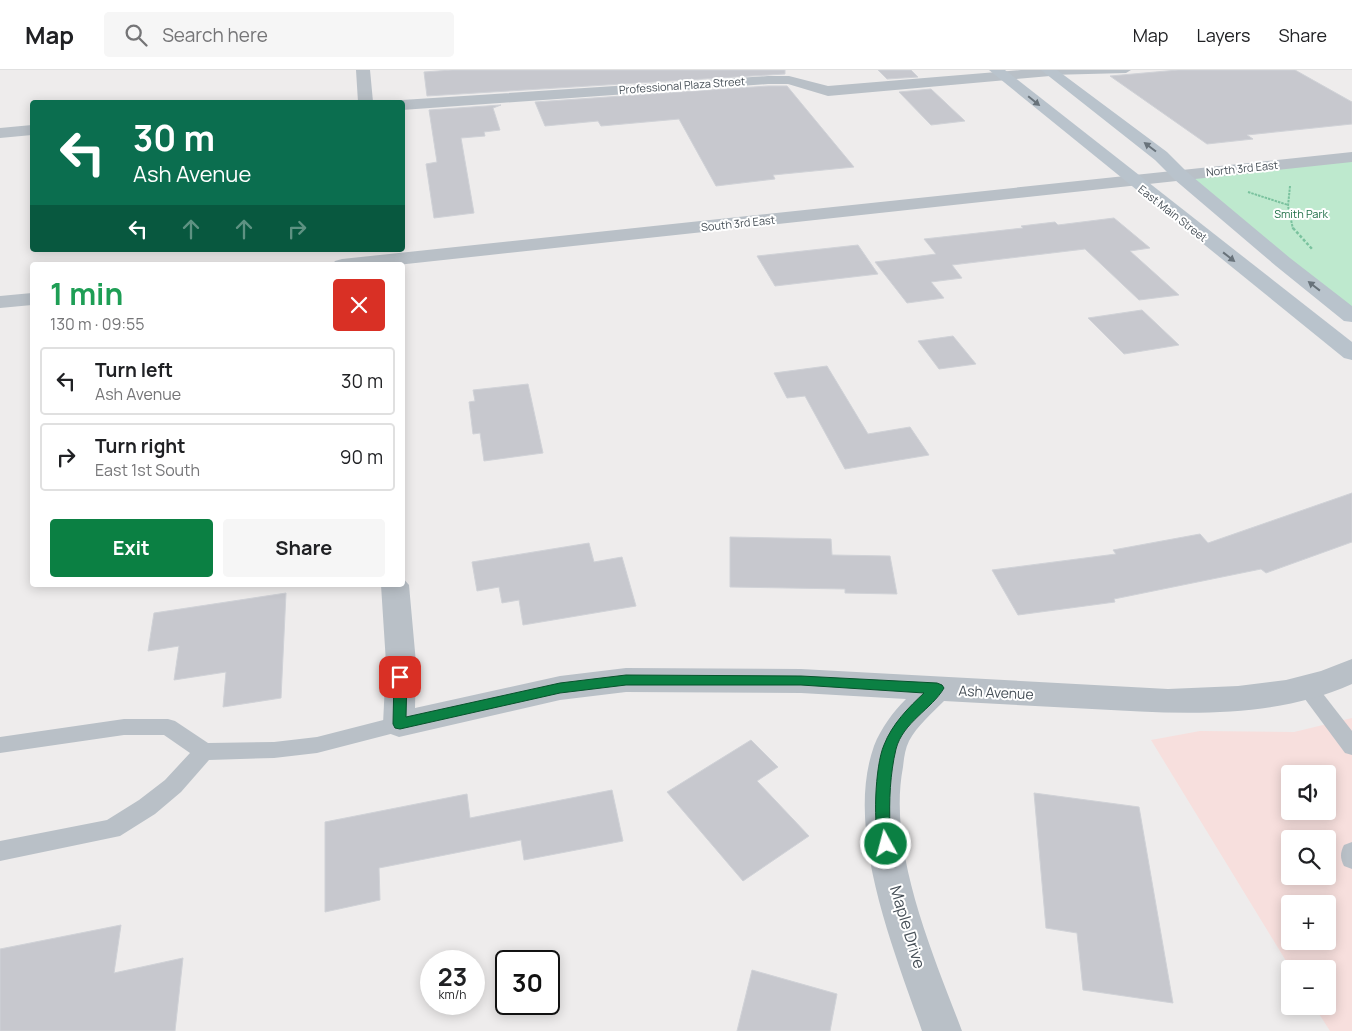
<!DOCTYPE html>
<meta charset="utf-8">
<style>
body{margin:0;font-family:Manrope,sans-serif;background:#f6f6f6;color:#202124;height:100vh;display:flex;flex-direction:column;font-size:19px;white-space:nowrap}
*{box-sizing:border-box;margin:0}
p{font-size:16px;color:#757577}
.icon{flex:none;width:28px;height:28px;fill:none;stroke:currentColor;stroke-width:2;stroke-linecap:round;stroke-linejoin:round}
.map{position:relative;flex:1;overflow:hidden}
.drawer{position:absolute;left:30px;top:192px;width:375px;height:325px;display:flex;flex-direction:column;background:#fff;border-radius:5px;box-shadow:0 2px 12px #0003}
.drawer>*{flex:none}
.hud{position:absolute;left:30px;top:30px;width:375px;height:152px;border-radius:5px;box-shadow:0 2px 12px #0003;background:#0b6e4f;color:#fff;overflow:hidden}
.fabs{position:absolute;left:1281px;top:695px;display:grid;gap:10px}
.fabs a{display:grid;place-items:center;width:55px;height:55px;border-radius:5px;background:#fff;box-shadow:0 2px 12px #0003;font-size:25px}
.speed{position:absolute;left:420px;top:880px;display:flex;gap:10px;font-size:25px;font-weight:700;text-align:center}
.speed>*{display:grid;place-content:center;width:65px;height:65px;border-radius:50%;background:#fff;box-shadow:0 2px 12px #0003;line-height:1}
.speed small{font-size:12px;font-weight:400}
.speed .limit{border:2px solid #111;border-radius:8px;background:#fff;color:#111}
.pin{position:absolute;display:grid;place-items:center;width:42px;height:42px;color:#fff;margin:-21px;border-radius:10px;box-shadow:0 2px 8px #0006}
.me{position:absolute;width:55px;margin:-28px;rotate:353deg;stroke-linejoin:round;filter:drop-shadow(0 0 4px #0008)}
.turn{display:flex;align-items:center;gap:18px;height:105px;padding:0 20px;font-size:22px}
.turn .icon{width:65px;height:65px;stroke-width:2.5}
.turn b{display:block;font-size:35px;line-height:42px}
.lanes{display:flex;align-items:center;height:48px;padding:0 20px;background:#0003;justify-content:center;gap:25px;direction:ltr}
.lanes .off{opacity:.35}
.round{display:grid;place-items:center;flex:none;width:52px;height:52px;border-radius:5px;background:#f6f6f6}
.overview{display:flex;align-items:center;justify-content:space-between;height:85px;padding:0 20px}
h1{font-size:30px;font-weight:700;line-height:38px;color:#1e9e55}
.primary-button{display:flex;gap:10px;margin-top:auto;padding:10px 20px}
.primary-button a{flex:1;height:58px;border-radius:5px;background:#0b8043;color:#fff;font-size:20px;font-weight:700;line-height:58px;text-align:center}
.primary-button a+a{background:#f6f6f6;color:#202124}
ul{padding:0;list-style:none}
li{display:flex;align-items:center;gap:15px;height:68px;margin:0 10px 8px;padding:0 10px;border:2px solid #e0e0e0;border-radius:5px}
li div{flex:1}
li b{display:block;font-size:19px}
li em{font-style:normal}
header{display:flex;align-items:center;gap:30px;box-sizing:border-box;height:70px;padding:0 25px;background:#fff;border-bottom:1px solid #e0e0e0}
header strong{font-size:24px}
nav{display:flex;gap:28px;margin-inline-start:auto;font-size:18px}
.search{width:350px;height:45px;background:#f6f6f6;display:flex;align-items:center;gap:12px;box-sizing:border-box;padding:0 18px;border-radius:5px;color:#757577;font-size:19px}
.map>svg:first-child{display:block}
.medical{fill:#f7dfdd;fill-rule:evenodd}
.green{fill:#bee9ce}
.building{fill:#c7c8ce;stroke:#d0d2d7}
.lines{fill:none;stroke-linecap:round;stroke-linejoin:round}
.path-far1{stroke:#7ac29e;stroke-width:2;stroke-dasharray:2.5 1;stroke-linecap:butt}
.path{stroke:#7ac29e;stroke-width:2.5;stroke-dasharray:3 2;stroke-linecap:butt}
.lane{fill:#b9c0c7;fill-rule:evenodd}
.street{fill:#b9c0c7;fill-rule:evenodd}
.secondary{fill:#b9c3cc;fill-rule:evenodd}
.oneway{fill:#68727a}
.route{fill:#0b8043;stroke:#07532c}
.labels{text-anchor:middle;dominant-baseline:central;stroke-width:4;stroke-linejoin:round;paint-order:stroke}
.far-street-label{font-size:11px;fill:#464f57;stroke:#fff}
.far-park-label{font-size:11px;fill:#206f47;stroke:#fff}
.street-label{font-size:14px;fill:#464f57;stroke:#fff}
.near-street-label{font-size:16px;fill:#464f57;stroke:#fff}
</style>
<header>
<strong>Map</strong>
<div class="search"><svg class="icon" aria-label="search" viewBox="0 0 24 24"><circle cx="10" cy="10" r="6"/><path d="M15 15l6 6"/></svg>Search here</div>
<nav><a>Map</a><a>Layers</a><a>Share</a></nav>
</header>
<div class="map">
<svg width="1352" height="961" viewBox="0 0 1352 961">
<rect width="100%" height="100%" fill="#eeecec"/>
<path class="medical" d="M 1352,648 L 1352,961 L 1330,961 L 1314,936 L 1328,936 L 1328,899 L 1291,899 L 1151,670 L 1200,661 L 1294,662 ZM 1290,704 L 1328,704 L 1328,741 L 1290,741 ZM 1290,769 L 1328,769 L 1328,806 L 1290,806 ZM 1290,834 L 1328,834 L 1328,871 L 1290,871 Z"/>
<path class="green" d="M 1352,87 L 1352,246 L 1181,106 Z"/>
<g class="building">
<path d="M 452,0 L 785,0 L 785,4 L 427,26 L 424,2 Z"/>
<path d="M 878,0 L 911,0 L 918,7 L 887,9 Z"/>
<path d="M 1178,0 L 1295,0 L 1352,32 L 1352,54 L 1247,65 L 1253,69 L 1207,74 L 1110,6 Z"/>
<path d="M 768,16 L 787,16 L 854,97 L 773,105 L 775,109 L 716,116 L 679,49 L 601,56 L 598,51 L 545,56 L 535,32 Z"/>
<path d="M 931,19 L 965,51 L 931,55 L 899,22 Z"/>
<path d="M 501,35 L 493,38 L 500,60 L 484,62 L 485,66 L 461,68 L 474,143 L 434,148 L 426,94 L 437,92 L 429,40 Z"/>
<path d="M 1114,148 L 1150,178 L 1130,181 L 1179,225 L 1139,230 L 1085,179 L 952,195 L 962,208 L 931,212 L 944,228 L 907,233 L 875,192 L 936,184 L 924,169 L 1023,158 L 1021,156 L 1055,152 L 1058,155 Z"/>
<path d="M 858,175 L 878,204 L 775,216 L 757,186 Z"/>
<path d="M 1142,240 L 1179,275 L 1124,284 L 1088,248 Z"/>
<path d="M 953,266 L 976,294 L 939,299 L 918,271 Z"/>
<path d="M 827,296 L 868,364 L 910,357 L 929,385 L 845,399 L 805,326 L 787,328 L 774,303 Z"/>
<path d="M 528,314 L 543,383 L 484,391 L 480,363 L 473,364 L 469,332 L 475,331 L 473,320 Z"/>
<path d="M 1352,423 L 1352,472 L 1266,503 L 1261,499 L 1114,529 L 1115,532 L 1018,545 L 992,500 L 1116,484 L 1113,480 L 1200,464 L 1208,473 Z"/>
<path d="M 730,467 L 831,469 L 832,485 L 890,486 L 897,524 L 845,523 L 845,519 L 730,517 Z"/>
<path d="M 589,473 L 594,492 L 622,487 L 636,536 L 523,555 L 519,530 L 502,533 L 499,517 L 477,521 L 472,492 Z"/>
<path d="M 286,523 L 281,628 L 223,637 L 226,602 L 174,610 L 179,576 L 148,581 L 154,543 Z"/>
<path d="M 751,670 L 778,697 L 757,711 L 809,766 L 743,811 L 667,722 Z"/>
<path d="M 612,720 L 623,771 L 524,790 L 521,770 L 379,798 L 380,830 L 325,842 L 325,752 L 467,724 L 470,748 Z"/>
<path d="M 1034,723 L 1139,737 L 1173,933 L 1083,920 L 1077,863 L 1046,858 Z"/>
<path d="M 121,855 L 114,903 L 183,888 L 175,961 L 0,961 L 0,879 Z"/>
<path d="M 752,900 L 837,924 L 830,961 L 737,961 Z"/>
</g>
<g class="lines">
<g class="path-far1">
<path d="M 1290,116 L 1288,136 L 1293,159"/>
<path d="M 1248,122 L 1288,135"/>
</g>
<path class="path" d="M 1293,158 L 1313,180"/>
<g class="lane">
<path d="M 1047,0 L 1131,0 L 1126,3 L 1050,5 L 1045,2 Z"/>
<path d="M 1306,608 L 1313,611 L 1352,661 L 1352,685 L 1345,683 L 1299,621 L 1296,616 L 1299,611 Z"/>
<path d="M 399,646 L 406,648 L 409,654 L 406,660 L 317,683 L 274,688 L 209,690 L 181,722 L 155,744 L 120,766 L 0,791 L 0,771 L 107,750 L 139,730 L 165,710 L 190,683 L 164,665 L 124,665 L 0,683 L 0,667 L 124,649 L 168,649 L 175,651 L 208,673 L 274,672 L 317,667 Z"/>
<path d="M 1352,772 L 1352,799 L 1344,796 C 1340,788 1340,783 1344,775 Z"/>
</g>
<g class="street">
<path d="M 356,0 L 370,0 L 373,32 L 358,32 Z"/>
<path d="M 1021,0 L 1056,0 L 1057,2 L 1055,5 L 1050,6 L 828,26 L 788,14 L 768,14 L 402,40 L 402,32 L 396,32 L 402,30 L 768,6 L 789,6 L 828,16 Z"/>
<path d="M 32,55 L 32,65 L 0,68 L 0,58 Z"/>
<path d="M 1352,82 L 1352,92 L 397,195 L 332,195 L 335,191 L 342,189 Z"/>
<path d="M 32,223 L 32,235 L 0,238 L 0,226 Z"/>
<path d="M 402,507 L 409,515 L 416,593 L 415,638 L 560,606 L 626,598 L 801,599 L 1168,619 L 1238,616 L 1286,610 L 1321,601 L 1352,589 L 1352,614 C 1271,650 1179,644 1092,639 C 1043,636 993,634 944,631 C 932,643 917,656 909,671 C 905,679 904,688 903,697 C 887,780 933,884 962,961 L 922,961 C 894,880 844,760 874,676 C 881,658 893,642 906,629 L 801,623 L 626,622 L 560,630 L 399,667 L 388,663 L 383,654 L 386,593 L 381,515 L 402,515 Z"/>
</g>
<g class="secondary">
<path d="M 989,0 L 1005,0 L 1352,272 L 1352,290 L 1344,288 Z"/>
<path d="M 1041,0 L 1057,0 L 1167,82 L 1187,102 L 1290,188 L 1352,236 L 1352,252 L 1344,251 L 1276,196 L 1175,110 L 1155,90 Z"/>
</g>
</g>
<defs><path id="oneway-solid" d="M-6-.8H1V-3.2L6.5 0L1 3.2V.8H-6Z" transform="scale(1.25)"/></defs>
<g class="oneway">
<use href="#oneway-solid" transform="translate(1034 31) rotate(39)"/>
<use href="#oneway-solid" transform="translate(1150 77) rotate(-143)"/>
<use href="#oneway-solid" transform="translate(1229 187) rotate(38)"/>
<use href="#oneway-solid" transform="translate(1314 216) rotate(-142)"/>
</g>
<path class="route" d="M 400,602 L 405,604 L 407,607 L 406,647 L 560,613 L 626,605 L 801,606 L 937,613 L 942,615 L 944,618 C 932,639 903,652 896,679 C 890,704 889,731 890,756 C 891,764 895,771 892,779 L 886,781 L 881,779 C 872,759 875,695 884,675 C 892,654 909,637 924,623 L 801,615 L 626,615 L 560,623 L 400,659 L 395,658 L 393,654 L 394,607 L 396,604 Z"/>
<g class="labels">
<g class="far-street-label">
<text transform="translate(682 15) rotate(-4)">Professional Plaza Street</text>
<text transform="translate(1242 98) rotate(-6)">North 3rd East</text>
<text transform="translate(1173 143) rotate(38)">East Main Street</text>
<text transform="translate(738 153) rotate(-6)">South 3rd East</text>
</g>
<g class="far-park-label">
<text x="1301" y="143">Smith Park</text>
</g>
<g class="street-label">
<text transform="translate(996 622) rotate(3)">Ash Avenue</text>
</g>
<g class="near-street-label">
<text transform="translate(908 857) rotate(73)">Maple Drive</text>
</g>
</g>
</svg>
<div class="fabs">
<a><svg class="icon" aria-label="sound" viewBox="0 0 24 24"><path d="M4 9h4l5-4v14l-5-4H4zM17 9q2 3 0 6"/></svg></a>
<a><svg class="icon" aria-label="search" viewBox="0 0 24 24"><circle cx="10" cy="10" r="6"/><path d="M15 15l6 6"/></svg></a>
<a>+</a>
<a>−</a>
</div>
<div class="speed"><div>23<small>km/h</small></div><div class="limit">30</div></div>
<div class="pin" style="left:400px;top:607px;background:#d93025"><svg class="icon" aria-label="arrive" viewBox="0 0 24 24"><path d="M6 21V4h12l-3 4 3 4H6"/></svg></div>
<svg class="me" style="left:886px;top:774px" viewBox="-20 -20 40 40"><circle r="17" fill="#0b8043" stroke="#fff" stroke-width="3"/><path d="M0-11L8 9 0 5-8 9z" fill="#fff"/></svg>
<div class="hud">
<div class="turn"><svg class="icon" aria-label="left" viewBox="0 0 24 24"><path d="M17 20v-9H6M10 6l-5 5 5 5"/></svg><div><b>30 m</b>Ash Avenue</div></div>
<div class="lanes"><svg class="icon" aria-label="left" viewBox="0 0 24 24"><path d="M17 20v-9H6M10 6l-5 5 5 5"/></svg><svg class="icon off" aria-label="ahead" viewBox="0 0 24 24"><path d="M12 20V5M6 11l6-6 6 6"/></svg><svg class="icon off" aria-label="ahead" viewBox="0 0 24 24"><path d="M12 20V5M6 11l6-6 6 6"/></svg><svg class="icon off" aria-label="right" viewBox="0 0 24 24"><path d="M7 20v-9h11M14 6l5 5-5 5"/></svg></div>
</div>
<section class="drawer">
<div class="overview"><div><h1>1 min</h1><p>130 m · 09:55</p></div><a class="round" style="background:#d93025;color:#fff"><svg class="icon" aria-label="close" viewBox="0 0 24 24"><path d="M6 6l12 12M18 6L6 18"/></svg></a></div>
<ul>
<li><svg class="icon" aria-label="left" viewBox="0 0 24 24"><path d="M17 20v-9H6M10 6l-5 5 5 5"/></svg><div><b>Turn left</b><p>Ash Avenue</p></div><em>30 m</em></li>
<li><svg class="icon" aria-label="right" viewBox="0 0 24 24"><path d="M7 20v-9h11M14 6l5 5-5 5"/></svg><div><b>Turn right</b><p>East 1st South</p></div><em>90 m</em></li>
</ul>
<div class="primary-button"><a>Exit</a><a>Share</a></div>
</section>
</div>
